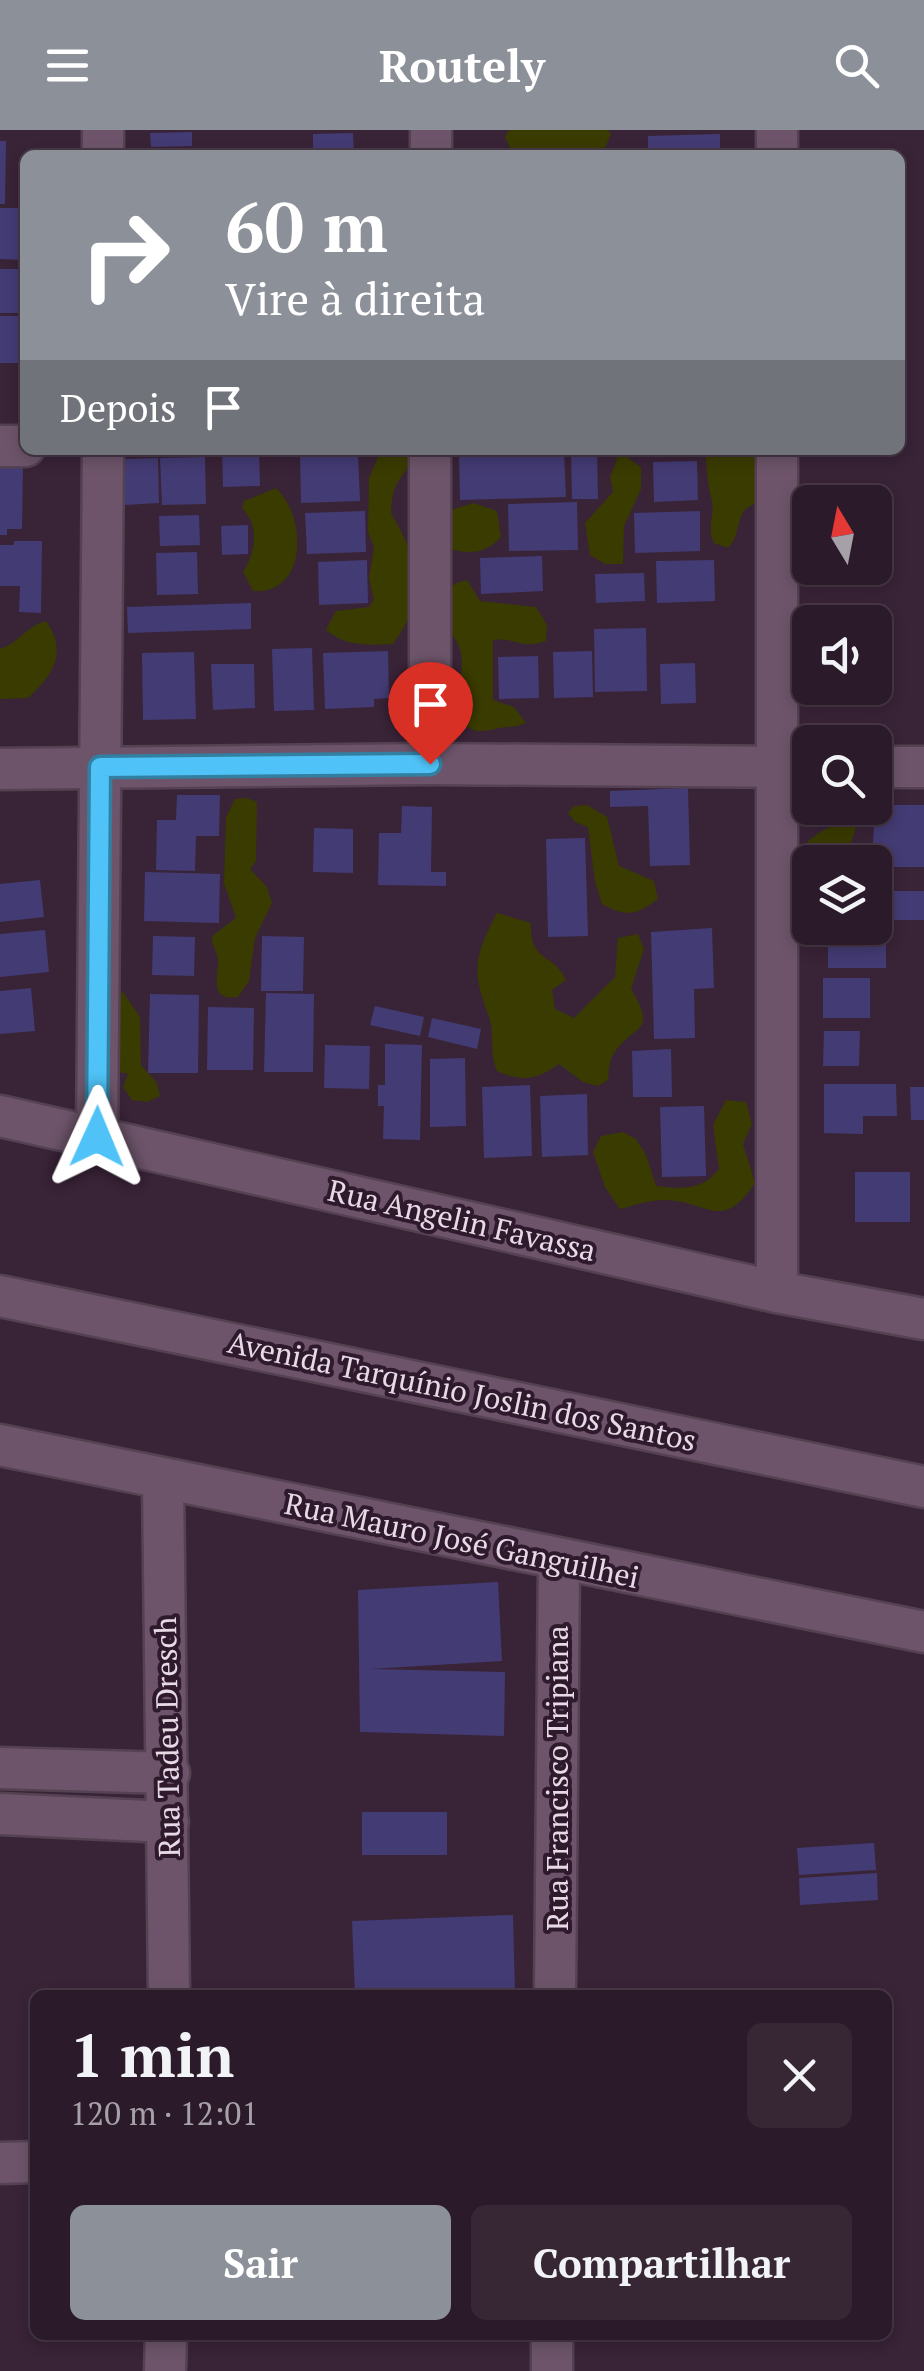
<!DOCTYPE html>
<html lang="pt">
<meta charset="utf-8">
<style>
body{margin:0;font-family:"PT Serif",serif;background:#372735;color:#f1f3f6;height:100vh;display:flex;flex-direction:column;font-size:38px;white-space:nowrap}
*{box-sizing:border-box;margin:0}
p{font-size:32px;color:#a6a1a8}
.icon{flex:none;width:55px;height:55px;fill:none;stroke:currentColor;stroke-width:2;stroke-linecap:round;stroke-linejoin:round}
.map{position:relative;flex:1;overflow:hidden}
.side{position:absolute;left:30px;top:1860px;width:862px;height:350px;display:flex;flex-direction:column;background:#2b1a29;border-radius:15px;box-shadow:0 5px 15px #0003,0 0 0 2px #473846}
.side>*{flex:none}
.hud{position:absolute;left:20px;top:20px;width:885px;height:305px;border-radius:15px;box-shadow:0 5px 15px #0003,0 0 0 2px #473846;background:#8c9099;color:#fff;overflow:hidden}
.needle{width:65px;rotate:350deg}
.fabs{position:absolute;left:792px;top:355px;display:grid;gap:20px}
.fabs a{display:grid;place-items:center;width:100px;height:100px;border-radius:15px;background:#2b1a29;box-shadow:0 5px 15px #0003,0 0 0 2px #473846;font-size:50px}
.pin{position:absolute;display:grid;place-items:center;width:85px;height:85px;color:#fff;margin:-102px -42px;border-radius:50% 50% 50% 0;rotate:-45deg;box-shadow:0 0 10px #0007}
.pin .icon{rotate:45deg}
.me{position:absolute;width:110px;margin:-55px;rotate:1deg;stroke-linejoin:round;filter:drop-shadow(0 0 8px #0008)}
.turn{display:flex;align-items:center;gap:35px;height:210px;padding:0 40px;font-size:45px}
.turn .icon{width:130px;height:130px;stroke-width:2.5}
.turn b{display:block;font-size:70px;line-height:85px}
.then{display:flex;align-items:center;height:95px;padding:0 40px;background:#0003;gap:20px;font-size:38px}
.round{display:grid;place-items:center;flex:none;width:105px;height:105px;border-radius:15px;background:#372735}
.head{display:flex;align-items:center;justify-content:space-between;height:170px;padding:0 40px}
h1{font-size:60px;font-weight:800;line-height:75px}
.cta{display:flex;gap:20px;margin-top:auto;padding:20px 40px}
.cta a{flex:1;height:115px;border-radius:15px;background:#8c9099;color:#fff;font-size:40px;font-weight:800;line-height:115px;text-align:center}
.cta a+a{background:#372735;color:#f1f3f6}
header{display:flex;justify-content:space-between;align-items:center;height:130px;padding:0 40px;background:#8c9099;color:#fff;font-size:45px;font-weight:800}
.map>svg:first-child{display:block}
.green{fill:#3a3b01}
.building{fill:#433b73}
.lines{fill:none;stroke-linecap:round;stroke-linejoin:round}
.minor-casing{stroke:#544152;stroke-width:45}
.minor{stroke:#6d546a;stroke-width:40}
.route-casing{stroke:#337fa1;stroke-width:25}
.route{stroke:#4fc3f7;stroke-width:18}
.labels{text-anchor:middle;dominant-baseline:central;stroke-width:8;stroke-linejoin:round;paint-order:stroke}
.street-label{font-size:30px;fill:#e7d9e5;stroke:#2f1a2d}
</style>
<header><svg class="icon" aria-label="menu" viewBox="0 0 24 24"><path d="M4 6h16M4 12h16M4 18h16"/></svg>Routely<svg class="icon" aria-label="search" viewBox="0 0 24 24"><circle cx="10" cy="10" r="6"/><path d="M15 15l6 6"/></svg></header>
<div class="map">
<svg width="924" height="2241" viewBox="0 0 924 2241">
<rect width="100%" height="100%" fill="#392337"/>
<g class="green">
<path d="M 509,0 L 608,0 L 611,4 L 602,25 L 513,25 L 505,7 Z"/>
<path d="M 381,320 L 416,320 C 406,349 392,346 391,383 C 419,432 429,465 393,514 C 367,515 347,517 326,500 L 336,481 L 369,477 L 374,470 L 369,448 L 374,418 L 368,401 L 369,348 Z"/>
<path d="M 613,320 L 627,320 L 629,329 L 641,337 L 641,359 L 624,396 L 623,434 L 605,434 L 590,425 L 585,393 L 613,362 L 610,347 L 617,329 Z"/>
<path d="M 705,320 L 748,320 C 760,335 772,352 757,371 C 752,377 749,375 744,381 C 736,394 739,407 728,418 L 714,413 C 706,397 715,387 712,371 C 707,353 707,339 705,320 Z"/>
<path d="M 276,358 C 308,388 307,465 253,461 L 243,442 C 256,421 260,397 242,378 L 244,371 Z"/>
<path d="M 474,373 L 497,381 L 501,407 C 486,424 468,425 447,418 L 440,383 Z"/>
<path d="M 467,450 L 480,471 L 536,477 L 547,495 L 546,511 C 520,520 515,507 493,510 L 493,570 L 514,577 L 526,593 C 515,598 506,596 495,599 C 441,613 466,549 461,523 C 458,509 448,500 439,490 C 442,471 444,454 467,450 Z"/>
<path d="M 46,491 C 68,522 54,544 28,568 L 0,569 L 0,519 C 19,513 25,497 46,491 Z"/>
<path d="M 247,668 L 257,672 L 256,731 L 250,739 L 267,757 L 272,773 L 255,808 L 249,851 L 238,867 C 209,871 218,849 218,831 C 218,822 211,816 212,806 L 236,788 L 224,753 L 226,687 L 235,669 Z"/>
<path d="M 587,675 L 607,687 L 619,736 L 654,751 L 658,769 C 636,786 625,787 602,774 L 595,752 L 588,697 L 575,692 L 568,683 L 574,676 Z"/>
<path d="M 834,678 L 862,678 L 845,732 L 810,732 L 810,769 L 794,777 C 797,738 790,716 830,697 Z"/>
<path d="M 497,783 L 531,793 C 529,833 554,823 566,850 L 552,860 L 555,879 L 574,888 L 615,847 L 618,808 L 638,804 L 644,819 L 631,859 C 659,906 632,893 613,925 C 609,931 609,943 608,950 L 598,956 L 583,952 L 559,934 C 537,950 522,952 497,941 C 489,923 495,904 489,887 C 472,841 473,829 497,783 Z"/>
<path d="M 123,862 L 140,887 L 141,935 L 157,953 L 160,966 L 147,972 L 132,970 L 123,957 L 128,944 L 114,941 L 112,869 Z"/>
<path d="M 726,970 L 746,972 L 752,994 L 743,1014 L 755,1053 C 722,1103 707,1071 666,1070 C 651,1069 635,1075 620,1079 L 605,1057 L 593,1022 L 601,1006 L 623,1002 L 636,1009 L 646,1025 L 656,1056 C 682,1059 702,1061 719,1039 L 713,995 Z"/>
</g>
<g class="building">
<path d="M 192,2 L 192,16 L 151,17 L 150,3 Z"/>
<path d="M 353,3 L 354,25 L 313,25 L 313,4 Z"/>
<path d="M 720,4 L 720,25 L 648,25 L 648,6 Z"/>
<path d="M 0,11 L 6,11 L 5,74 L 0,74 Z"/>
<path d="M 0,78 L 25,78 L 24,130 L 0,129 Z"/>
<rect x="0" y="139" width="25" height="44"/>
<rect x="0" y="186" width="25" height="47"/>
<path d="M 259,320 L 260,356 L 223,357 L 222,321 Z"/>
<path d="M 571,320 L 597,320 L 598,369 L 572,369 Z"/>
<path d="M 564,323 L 566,367 L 460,370 L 459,326 Z"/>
<path d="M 358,325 L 360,371 L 301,373 L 300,327 Z"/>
<path d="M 205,327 L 206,374 L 162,375 L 160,328 Z"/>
<path d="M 158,328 L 159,373 L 125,375 L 124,329 Z"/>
<path d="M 697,331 L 698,370 L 654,372 L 653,332 Z"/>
<path d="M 0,332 L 23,332 L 22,399 L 7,399 L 7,405 L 0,405 Z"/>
<path d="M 577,372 L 578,420 L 509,421 L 508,374 Z"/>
<path d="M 365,381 L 366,422 L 307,424 L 305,383 Z"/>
<path d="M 700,381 L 700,421 L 635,423 L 634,383 Z"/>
<path d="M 199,385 L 200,415 L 160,416 L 159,386 Z"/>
<path d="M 248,395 L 248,424 L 222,425 L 221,396 Z"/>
<path d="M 14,411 L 42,411 L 41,483 L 19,482 L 20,456 L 0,456 L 0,415 L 14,415 Z"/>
<path d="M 197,422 L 198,464 L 157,465 L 156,423 Z"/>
<path d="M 542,426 L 543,461 L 481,464 L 480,428 Z"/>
<path d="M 367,430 L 368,473 L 319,475 L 318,432 Z"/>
<path d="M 714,430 L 715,471 L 657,473 L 656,431 Z"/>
<path d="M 644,443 L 645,471 L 596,473 L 595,444 Z"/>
<path d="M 251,473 L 251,499 L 128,503 L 127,477 Z"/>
<path d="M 646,498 L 647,561 L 595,562 L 594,499 Z"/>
<path d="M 312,518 L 314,580 L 274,581 L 272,519 Z"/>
<path d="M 388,521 L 389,568 L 374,569 L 374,577 L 325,579 L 323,523 Z"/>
<path d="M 592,521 L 593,567 L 554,568 L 553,522 Z"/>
<path d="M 194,522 L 196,589 L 143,590 L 142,523 Z"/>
<path d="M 538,526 L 539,568 L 499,569 L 498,527 Z"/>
<path d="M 695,533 L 696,573 L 661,574 L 660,534 Z"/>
<path d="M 211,534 L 254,534 L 255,578 L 213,580 Z"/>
<path d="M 688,658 L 690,735 L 650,736 L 648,676 L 610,677 L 610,661 Z"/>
<path d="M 177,665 L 220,665 L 219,706 L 196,706 L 195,741 L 156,740 L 157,690 L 176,690 Z"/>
<path d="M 875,675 L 924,675 L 924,737 L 875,737 L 872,732 Z"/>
<path d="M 402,676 L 432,677 L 431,742 L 446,742 L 446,756 L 378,755 L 379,703 L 401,703 Z"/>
<path d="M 314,698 L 353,699 L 353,743 L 313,742 Z"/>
<path d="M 585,708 L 588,806 L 548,807 L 546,709 Z"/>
<path d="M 145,742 L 220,744 L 219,793 L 144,791 Z"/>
<path d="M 40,750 L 44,787 L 0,792 L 0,754 Z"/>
<rect x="875" y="761" width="49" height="29"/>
<path d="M 712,798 L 714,858 L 694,859 L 695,908 L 654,909 L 651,802 Z"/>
<rect x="828" y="799" width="58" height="39"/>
<path d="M 45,800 L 49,842 L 0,847 L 0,804 Z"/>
<path d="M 153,806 L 195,807 L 194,846 L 152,845 Z"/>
<path d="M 262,806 L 304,807 L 303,861 L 261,861 Z"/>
<rect x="823" y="848" width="47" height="40"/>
<path d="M 31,858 L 35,901 L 0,904 L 0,861 Z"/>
<path d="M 266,863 L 314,864 L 313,942 L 264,942 Z"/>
<path d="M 150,864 L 199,865 L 198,943 L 148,943 Z"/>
<path d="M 375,876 L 424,887 L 420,906 L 370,895 Z"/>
<path d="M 208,877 L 254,878 L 253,940 L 207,940 Z"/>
<path d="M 432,888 L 481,899 L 477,919 L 428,907 Z"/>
<path d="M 824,901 L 860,901 L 859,936 L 823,936 Z"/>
<path d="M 385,914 L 422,915 L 420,1010 L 383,1009 L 384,976 L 378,976 L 378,955 L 385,955 Z"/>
<path d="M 325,915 L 370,916 L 369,959 L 324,958 Z"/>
<path d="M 671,919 L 672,967 L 633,967 L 632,921 Z"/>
<path d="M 465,928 L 466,996 L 430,997 L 430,929 Z"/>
<path d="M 824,954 L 896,954 L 897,986 L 863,986 L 863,1004 L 824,1003 Z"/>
<path d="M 530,955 L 532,1026 L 484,1028 L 482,957 Z"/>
<path d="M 910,957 L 924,957 L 924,990 L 911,990 Z"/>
<path d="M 587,964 L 588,1025 L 542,1027 L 540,966 Z"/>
<path d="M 704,976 L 706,1046 L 662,1047 L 660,977 Z"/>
<rect x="855" y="1042" width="55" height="50"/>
<path d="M 498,1452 L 502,1531 L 371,1539 L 505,1542 L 504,1606 L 360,1602 L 358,1460 Z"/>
<rect x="362" y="1682" width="85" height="43"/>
<path d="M 874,1713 L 876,1740 L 799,1745 L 797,1718 Z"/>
<path d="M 877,1743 L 878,1770 L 800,1775 L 799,1748 Z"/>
<path d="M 513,1785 L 515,1865 L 355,1865 L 352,1791 Z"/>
</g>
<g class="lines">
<defs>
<g id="minor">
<path d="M 103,0 L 103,25"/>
<path d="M 777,0 L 777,25"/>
<path d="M 431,25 L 431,0"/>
<path d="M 0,316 L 25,316"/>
<path d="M 430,634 L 430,320"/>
<path d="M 875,637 L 924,637"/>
<path d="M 0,639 L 430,634 L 810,637"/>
<path d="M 0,986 L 777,1162 L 924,1189"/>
<path d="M 97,1007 L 103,320"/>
<path d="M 777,1162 L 777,320"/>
<path d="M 0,1166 L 924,1357"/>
<path d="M 0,1315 L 924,1502"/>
<path d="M 163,1349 L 169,1865"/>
<path d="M 0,1638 L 169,1643"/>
<path d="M 0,1684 L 168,1692"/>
<path d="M 555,1865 L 559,1431"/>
<path d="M 0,2033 L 35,2032"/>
<path d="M 165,2241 L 166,2205"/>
<path d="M 552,2241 L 552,2205"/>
</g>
</defs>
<use href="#minor" class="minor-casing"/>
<use href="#minor" class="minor"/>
</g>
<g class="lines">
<defs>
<path id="route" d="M 97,1007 L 100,637 L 430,634"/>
</defs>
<use href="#route" class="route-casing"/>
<use href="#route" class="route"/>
</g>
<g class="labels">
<g class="street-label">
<text transform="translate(462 1090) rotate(13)">Rua Angelin Favassa</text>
<text transform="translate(462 1261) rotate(12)">Avenida Tarquínio Joslin dos Santos</text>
<text transform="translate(462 1410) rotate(12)">Rua Mauro José Ganguilhei</text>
<text transform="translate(167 1607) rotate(-91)">Rua Tadeu Dresch</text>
<text transform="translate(557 1648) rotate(-90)">Rua Francisco Tripiana</text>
</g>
</g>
</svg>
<div class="fabs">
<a><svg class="needle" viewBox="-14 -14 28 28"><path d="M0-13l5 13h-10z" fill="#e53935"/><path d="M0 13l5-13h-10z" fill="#a6a1a8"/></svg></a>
<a><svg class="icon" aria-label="sound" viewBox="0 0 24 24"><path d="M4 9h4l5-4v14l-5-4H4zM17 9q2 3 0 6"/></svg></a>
<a><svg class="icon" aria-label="search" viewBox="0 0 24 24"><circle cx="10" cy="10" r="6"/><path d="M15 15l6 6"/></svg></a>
<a><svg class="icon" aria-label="layers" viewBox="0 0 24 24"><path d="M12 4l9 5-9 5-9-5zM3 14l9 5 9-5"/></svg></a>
</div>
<div class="pin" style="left:430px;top:634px;background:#d93025"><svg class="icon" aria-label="arrive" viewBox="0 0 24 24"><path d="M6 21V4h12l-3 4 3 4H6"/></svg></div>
<svg class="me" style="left:97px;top:1007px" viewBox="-20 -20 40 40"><path d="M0-17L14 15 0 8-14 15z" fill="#4fc3f7" stroke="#fff" stroke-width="4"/></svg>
<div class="hud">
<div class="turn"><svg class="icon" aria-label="right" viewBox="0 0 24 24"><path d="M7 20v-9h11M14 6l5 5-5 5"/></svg><div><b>60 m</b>Vire à direita</div></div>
<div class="then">Depois<svg class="icon" aria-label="arrive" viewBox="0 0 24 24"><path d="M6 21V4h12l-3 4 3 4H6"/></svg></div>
</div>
<section class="side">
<div class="head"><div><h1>1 min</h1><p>120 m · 12:01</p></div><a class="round"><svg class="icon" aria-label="close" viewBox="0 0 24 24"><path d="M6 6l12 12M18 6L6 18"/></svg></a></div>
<div class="cta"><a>Sair</a><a>Compartilhar</a></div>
</section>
</div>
